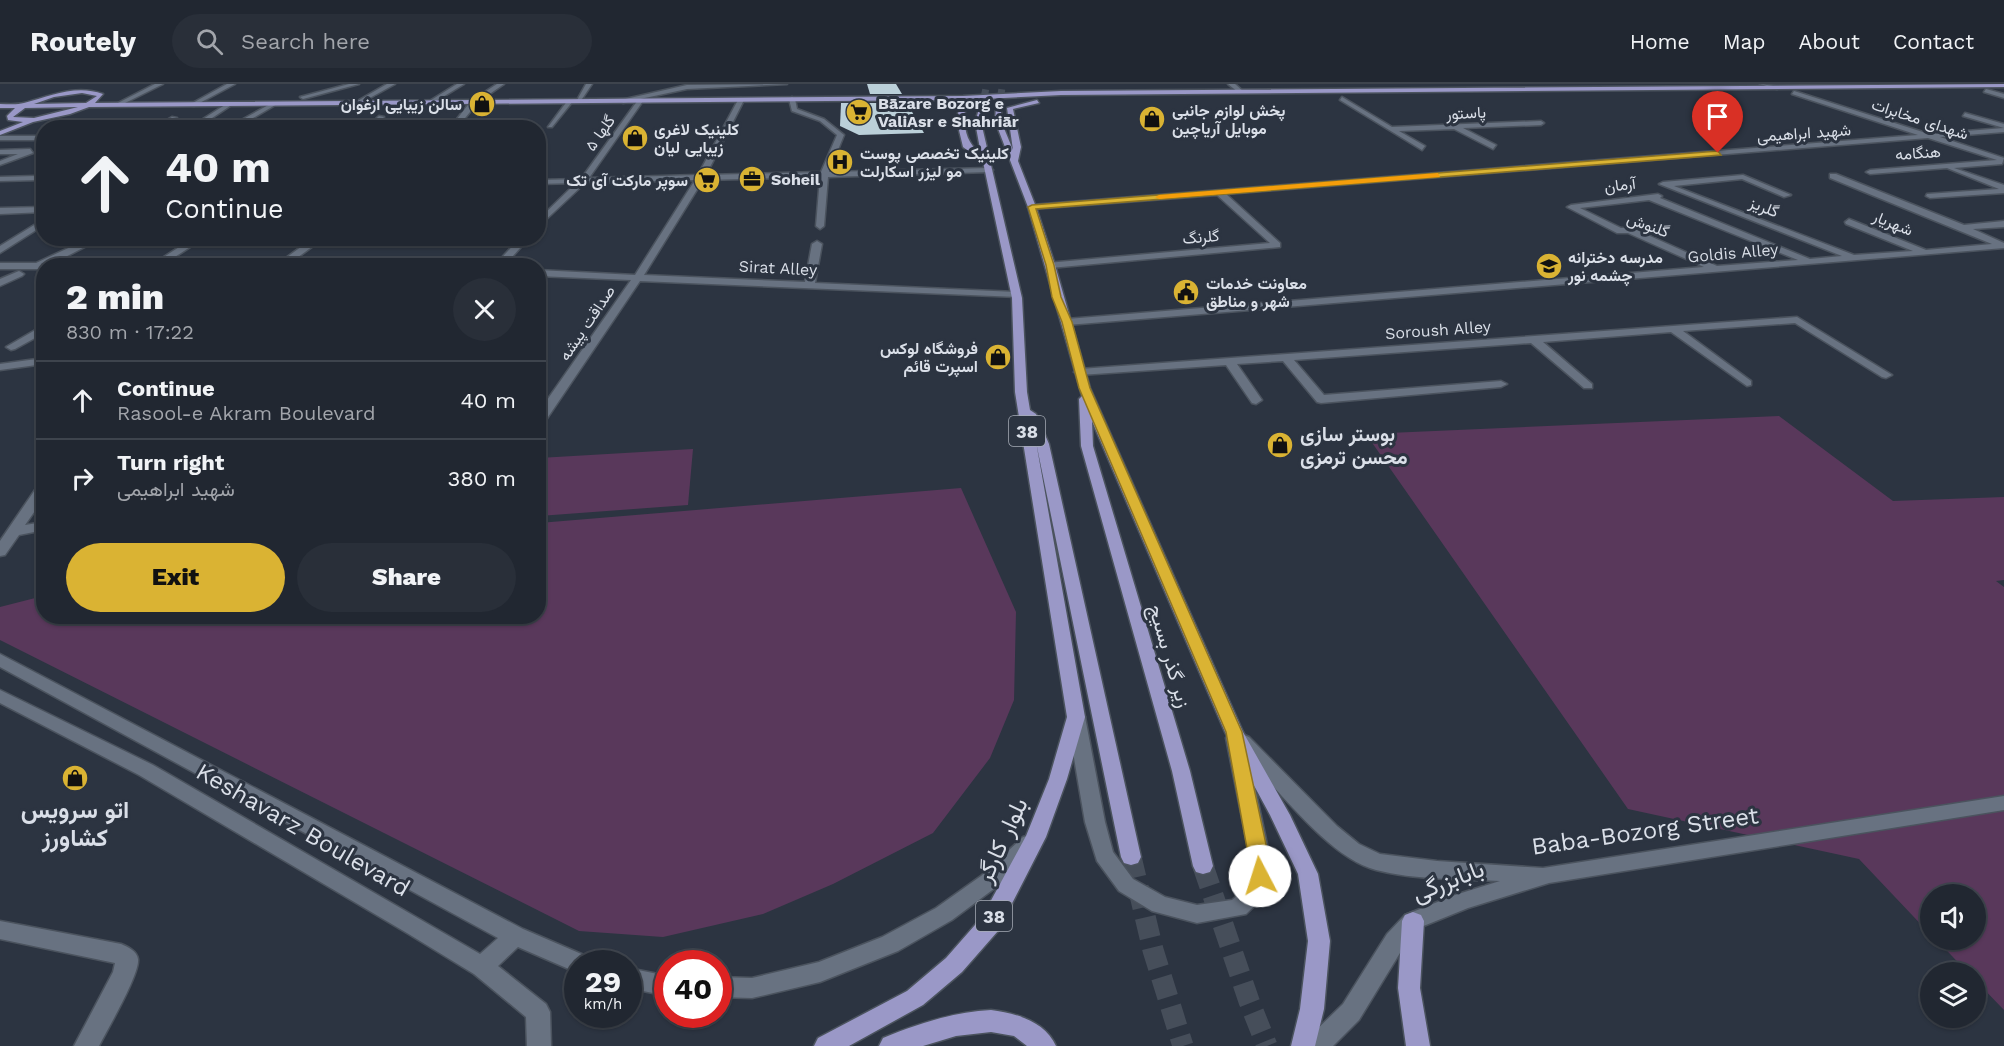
<!DOCTYPE html>
<meta charset="utf-8">
<style>
body{margin:0;font-family:"Work Sans",Vazirmatn,sans-serif;background:#292f39;color:#f1f3f6;height:100vh;display:flex;flex-direction:column;font-size:22px;white-space:nowrap}
*{box-sizing:border-box;margin:0}
p{font-size:20px;color:#a2a5ab}
.icon{flex:none;width:33px;height:33px;fill:none;stroke:currentColor;stroke-width:2;stroke-linecap:round;stroke-linejoin:round}
.map{position:relative;flex:1;overflow:hidden}
.details{position:absolute;left:36px;top:174px;width:510px;height:366px;display:flex;flex-direction:column;background:#212731;border-radius:24px;box-shadow:0 2px 4px #0004,0 0 0 2px #3e444d}
.details>*{flex:none}
.guide{position:absolute;left:36px;top:36px;width:510px;height:126px;border-radius:24px;box-shadow:0 2px 4px #0004,0 0 0 2px #3e444d;background:#212731;color:#f1f3f6;overflow:hidden}
.tools{position:absolute;left:1920px;top:800px;display:grid;gap:12px}
.tools a{display:grid;place-items:center;width:66px;height:66px;border-radius:50%;background:#212731;box-shadow:0 2px 4px #0004,0 0 0 2px #3e444d;font-size:30px}
.speed{position:absolute;left:564px;top:866px;display:flex;gap:12px;font-size:30px;font-weight:700;text-align:center}
.speed>*{display:grid;place-content:center;width:78px;height:78px;border-radius:50%;background:#212731;box-shadow:0 2px 4px #0004,0 0 0 2px #3e444d;line-height:1}
.speed small{font-size:15px;font-weight:400}
.speed .limit{border:9px solid #d22;background:#fff;color:#111}
.pin{position:absolute;display:grid;place-items:center;width:51px;height:51px;color:#fff;margin:-62px -26px;border-radius:50% 50% 50% 0;rotate:-45deg;box-shadow:0 0 6px #0007}
.pin .icon{rotate:45deg}
.me{position:absolute;width:66px;margin:-33px;rotate:355deg;stroke-linejoin:round;filter:drop-shadow(0 0 4px #0008)}
.turn{display:flex;align-items:center;gap:21px;height:126px;padding:0 30px;font-size:27px}
.turn .icon{width:78px;height:78px;stroke-width:2.5}
.turn b{display:block;font-size:42px;line-height:51px}
.round{display:grid;place-items:center;flex:none;width:63px;height:63px;border-radius:32px;background:#292f39}
.summary{display:flex;align-items:center;justify-content:space-between;height:102px;padding:0 30px}
h1{font-size:36px;font-weight:800;line-height:45px}
.cta{display:flex;gap:12px;margin-top:auto;padding:12px 30px}
.cta a{flex:1;height:69px;border-radius:36px;background:#dab333;color:#111;font-size:24px;font-weight:800;line-height:69px;text-align:center}
.cta a+a{background:#292f39;color:#f1f3f6}
ul{padding:0;list-style:none}
li{display:flex;align-items:center;gap:18px;height:78px;padding:0 30px;border-top:2px solid #3e444d}
li div{flex:1}
li b{display:block;font-size:22px}
li em{font-style:normal}
header{display:flex;align-items:center;gap:36px;box-sizing:border-box;height:84px;padding:0 30px;background:#212731;border-bottom:2px solid #3e444d}
header strong{font-size:28px}
nav{display:flex;gap:33px;margin-inline-start:auto;font-size:21px}
.search{width:420px;height:54px;background:#292f39;display:flex;align-items:center;gap:15px;box-sizing:border-box;padding:0 21px;border-radius:33px;color:#a2a5ab;font-size:22px}
.map>svg:first-child{display:block}
.green{fill:#59385b}
.building{fill:#bbd0d9}
.lines{fill:none;stroke-linecap:round;stroke-linejoin:round}
.major-tunnel-far1{stroke:#464e5a;stroke-width:7;stroke-dasharray:7 4;stroke-linecap:butt}
.major-tunnel{stroke:#464e5a;stroke-width:21;stroke-dasharray:21 10;stroke-linecap:butt}
.minor-casing{stroke:#4b535e;stroke-width:3}
.major-casing{stroke:#4b535e;stroke-width:3}
.minor{fill:#687281;fill-rule:evenodd}
.major{fill:#9a98c7;fill-rule:evenodd}
.route{fill:#dab333;stroke:#8e7421;stroke-width:1.5}
.slow{fill:#f59e0b}
.labels{text-anchor:middle;dominant-baseline:central;stroke-width:6;stroke-linejoin:round;paint-order:stroke}
.far-poi-label{font-size:16px;font-weight:bold;fill:#dadfe8;stroke:#2c3441;text-anchor:start}
.far-street-label{font-size:16px;fill:#dadfe8;stroke:#2c3441}
.shield{fill:#2c3441;stroke:#a6acb6;stroke-width:1.5}
.shield-label{font-size:18px;font-weight:bold;fill:#dadfe8}
.poi-label{font-size:20px;font-weight:bold;fill:#dadfe8;stroke:#2c3441;text-anchor:start}
.street-label{font-size:20px;fill:#dadfe8;stroke:#2c3441}
.near-poi-label{font-size:24px;font-weight:bold;fill:#dadfe8;stroke:#2c3441}
.near-street-label{font-size:24px;fill:#dadfe8;stroke:#2c3441}
</style>
<header>
<strong>Routely</strong>
<div class="search"><svg class="icon" aria-label="search" viewBox="0 0 24 24"><circle cx="10" cy="10" r="6"/><path d="M15 15l6 6"/></svg>Search here</div>
<nav><a>Home</a><a>Map</a><a>About</a><a>Contact</a></nav>
</header>
<div class="map">
<svg width="2004" height="962" viewBox="0 0 2004 962">
<rect width="100%" height="100%" fill="#2c3441"/>
<g class="green">
<path d="M 1779,332 L 1893,417 L 2004,413 L 2004,496 L 1996,497 L 2004,503 L 2004,926 L 1976,897 L 1976,888 L 1967,888 L 1936,855 L 1976,855 L 1976,810 L 1930,810 L 1930,850 L 1859,775 L 1628,725 L 1366,350 Z"/>
<path d="M 693,365 L 688,421 L 539,432 L 539,374 Z"/>
<path d="M 961,404 L 1016,528 L 1014,616 L 990,674 L 933,749 L 833,800 L 763,830 L 663,853 L 579,847 L 0,556 L 0,523 L 43,512 L 44,532 L 538,532 L 539,439 Z"/>
</g>
<g class="building">
<path d="M 867,0 L 896,0 L 902,10 L 870,10 Z"/>
<path d="M 841,19 L 907,19 L 924,49 L 859,51 L 840,42 Z"/>
</g>
<g class="lines">
<g class="major-tunnel-far1">
<path d="M 982,23 L 986,4"/>
<path d="M 999,23 L 1002,4"/>
</g>
<g class="major-tunnel">
<path d="M 1131,773 L 1153,866 L 1183,962"/>
<path d="M 1203,782 L 1249,917 L 1267,962"/>
</g>
<defs>
<g id="minor">
<path d="M 155,0 L 163,0 L 119,22 L 114,21 Z"/>
<path d="M 227,0 L 235,0 L 194,22 L 189,21 Z"/>
<path d="M 349,0 L 359,0 L 303,15 L 300,13 Z"/>
<path d="M 387,0 L 395,0 L 359,20 L 354,19 Z"/>
<path d="M 457,0 L 464,0 L 433,19 L 428,18 Z"/>
<path d="M 497,0 L 504,0 L 478,18 L 457,44 L 450,44 L 471,17 Z"/>
<path d="M 586,0 L 592,0 L 580,18 L 576,18 Z"/>
<path d="M 787,0 L 687,5 L 640,15 L 643,17 L 589,94 L 698,91 L 738,16 L 741,14 L 744,16 L 706,91 L 821,88 L 837,51 L 820,37 L 792,27 L 789,15 L 792,13 L 795,15 L 797,25 L 824,35 L 844,51 L 829,88 L 989,84 L 993,86 L 989,88 L 828,93 L 824,142 L 820,145 L 816,142 L 820,93 L 703,96 L 644,191 L 805,198 L 812,160 L 817,157 L 822,160 L 815,199 L 1016,208 L 1021,211 L 1020,213 L 640,197 L 546,336 L 538,337 L 538,329 L 631,196 L 538,192 L 538,186 L 635,191 L 695,96 L 585,99 L 538,143 L 538,136 L 576,99 L 538,100 L 538,96 L 581,95 L 638,16 L 623,19 L 621,16 L 687,1 Z"/>
<path d="M 1228,0 L 1235,0 L 1244,8 L 1239,9 Z"/>
<path d="M 1760,0 L 1780,3 L 1777,5 Z"/>
<path d="M 1986,5 L 2004,10 L 2004,14 L 1984,8 Z"/>
<path d="M 1794,7 L 1929,50 L 2004,44 L 1963,32 L 1965,29 L 2004,40 L 2004,48 L 1940,53 L 2004,74 L 2002,80 L 1954,84 L 2004,101 L 2004,109 L 1930,114 L 1926,112 L 1927,110 L 1999,105 L 1947,84 L 1870,90 L 1866,88 L 1870,86 L 1997,76 L 1928,54 L 1226,110 L 1280,159 L 1280,163 L 1050,184 L 1045,181 L 1047,179 L 1270,159 L 1217,111 L 1032,125 L 1028,123 L 1032,121 L 1918,51 L 1792,10 Z"/>
<path d="M 1342,13 L 1392,43 L 1541,37 L 1544,39 L 1541,41 L 1463,44 L 1496,61 L 1493,65 L 1454,45 L 1399,47 L 1425,62 L 1422,66 L 1340,16 Z"/>
<path d="M 568,16 L 573,17 L 552,43 L 548,43 Z"/>
<path d="M 228,19 L 233,20 L 197,44 L 189,44 Z"/>
<path d="M 272,19 L 277,20 L 236,44 L 227,44 Z"/>
<path d="M 379,32 L 384,33 L 374,44 L 366,44 Z"/>
<path d="M 172,33 L 177,34 L 162,44 L 153,44 Z"/>
<rect x="0" y="52" width="44" height="4"/>
<path d="M 30,65 L 33,69 L 0,81 L 0,77 L 18,70 L 0,70 L 0,66 Z"/>
<path d="M 1830,90 L 1836,90 L 1964,141 L 2004,137 L 2004,143 L 1973,145 L 2004,159 L 2004,164 L 1067,241 L 1062,238 L 1067,235 L 1704,183 L 1628,149 L 1617,149 L 1567,123 L 1571,121 L 1658,110 L 1662,112 L 1660,114 L 1810,175 L 1842,172 L 1659,100 L 1663,98 L 1743,91 L 1791,111 L 1784,113 L 1742,95 L 1674,102 L 1854,171 L 1913,167 L 1846,140 L 1845,138 L 1849,135 L 1926,166 L 1992,160 L 1830,94 ZM 1649,116 L 1798,176 L 1717,182 L 1632,144 L 1621,144 L 1580,124 Z"/>
<path d="M 36,92 L 40,94 L 39,96 L 0,97 L 0,93 Z"/>
<path d="M 44,123 L 44,128 L 0,130 L 0,124 Z"/>
<path d="M 44,135 L 44,141 L 0,169 L 0,162 Z"/>
<path d="M 90,154 L 102,154 L 48,182 L 44,182 L 44,185 L 0,185 L 0,179 L 36,179 Z"/>
<path d="M 193,154 L 204,154 L 161,182 L 150,182 Z"/>
<path d="M 313,154 L 324,154 L 286,182 L 275,182 Z"/>
<path d="M 520,154 L 529,154 L 504,182 L 494,182 Z"/>
<path d="M 19,187 L 24,190 L 22,192 L 0,202 L 0,195 Z"/>
<path d="M 1797,233 L 1892,291 L 1886,294 L 1882,293 L 1795,239 L 1683,247 L 1751,297 L 1751,301 L 1747,302 L 1671,248 L 1543,258 L 1592,300 L 1592,304 L 1584,304 L 1531,259 L 1294,276 L 1324,311 L 1501,297 L 1507,300 L 1501,303 L 1321,319 L 1317,318 L 1283,277 L 1237,280 L 1262,316 L 1256,320 L 1252,319 L 1226,281 L 1080,291 L 1074,288 L 1080,285 Z"/>
<path d="M 44,241 L 44,249 L 15,265 L 11,266 L 6,263 Z"/>
<path d="M 44,274 L 44,280 L 0,286 L 0,280 Z"/>
<path d="M 44,399 L 44,414 L 25,441 L 44,438 L 44,446 L 19,451 L 5,471 L 0,472 L 0,457 L 39,400 Z"/>
<path d="M 0,570 L 523,845 L 586,872 L 589,879 L 578,879 L 578,889 L 518,863 L 498,882 L 546,920 L 550,928 L 551,962 L 527,962 L 526,933 L 474,890 L 407,849 L 139,691 L 0,619 L 0,606 L 153,681 L 480,870 L 498,854 L 0,583 Z"/>
<path d="M 1076,627 L 1082,629 L 1085,633 L 1105,738 L 1113,768 L 1133,795 L 1165,813 L 1197,821 L 1232,816 L 1249,801 L 1251,779 L 1226,654 L 1229,649 L 1235,647 L 1249,653 L 1337,742 L 1359,760 L 1380,770 L 1437,777 L 1543,784 L 2004,712 L 2004,726 L 1549,799 L 1468,824 L 1421,843 L 1403,864 L 1359,936 L 1333,962 L 1304,962 L 1308,954 L 1343,920 L 1387,850 L 1405,831 L 1455,811 L 1500,797 C 1459,795 1415,796 1376,786 C 1331,775 1281,709 1249,676 L 1271,779 L 1270,805 L 1266,811 L 1246,830 L 1197,839 L 1152,827 L 1119,807 L 1097,777 L 1085,738 L 1067,633 L 1070,629 Z"/>
<path d="M 1030,751 L 1037,753 L 1040,759 L 1037,765 L 995,804 L 952,836 L 898,867 L 820,898 L 752,914 L 718,913 L 718,893 L 752,894 L 819,878 L 882,853 L 936,824 L 981,792 L 1023,753 Z"/>
<path d="M 0,837 L 121,860 C 128,863 137,867 138,875 C 140,890 107,946 99,962 L 74,962 L 113,888 L 115,879 L 0,855 Z"/>
<path d="M 628,884 L 668,892 L 668,912 L 628,904 Z"/>
</g>
<g id="major">
<path d="M 2004,0 L 2004,3 L 1061,11 L 966,16 C 963,37 963,57 981,70 L 975,38 L 980,22 L 985,23 L 981,38 L 1022,214 L 1027,308 L 1030,326 L 1036,330 L 1049,360 L 1141,773 L 1138,779 L 1131,781 L 1124,779 L 1121,773 L 1036,358 L 1085,633 L 1067,695 L 1046,753 L 998,847 L 962,888 L 923,921 L 849,962 L 814,962 L 818,954 L 907,907 L 946,874 L 982,833 L 1026,752 L 1049,695 L 1067,633 L 1015,308 L 1012,214 L 983,78 L 963,63 L 957,38 L 960,16 L 89,23 L 70,30 L 33,38 L 0,51 L 0,47 L 23,38 L 8,36 L 7,32 L 15,24 L 0,24 L 0,20 C 8,20 17,21 24,19 C 50,12 76,0 103,10 L 95,19 L 963,12 L 1061,7 ZM 82,9 L 97,12 L 86,19 L 34,20 L 54,13 ZM 78,23 L 34,34 L 13,33 L 25,24 Z"/>
<path d="M 1037,16 L 1039,19 L 1013,25 L 1021,63 L 1018,77 L 1036,123 L 1055,181 L 1090,304 L 1243,648 L 1290,731 L 1318,790 L 1330,857 L 1324,925 L 1315,962 L 1291,962 L 1300,925 L 1308,857 L 1298,790 L 1270,731 L 1225,648 L 1092,337 L 1093,362 L 1190,687 L 1213,782 L 1210,788 L 1203,790 L 1196,788 L 1193,782 L 1172,687 L 1081,362 L 1079,315 L 1082,312 L 1028,123 L 995,37 L 996,23 L 1001,22 L 1001,37 L 1013,66 L 1007,24 Z"/>
<path d="M 1413,828 L 1421,831 L 1424,837 L 1420,904 L 1430,962 L 1406,962 L 1398,904 L 1402,837 L 1405,831 Z"/>
<path d="M 991,926 C 1015,929 1045,937 1056,962 L 1027,962 L 1014,952 L 991,948 L 956,952 L 923,962 L 879,962 L 883,954 C 917,940 953,928 991,926 Z"/>
</g>
</defs>
<use href="#minor" class="minor-casing"/>
<use href="#major" class="major-casing"/>
<use href="#minor" class="minor"/>
<use href="#major" class="major"/>
</g>
<path class="route" d="M 1718,67 L 1721,71 L 1036,125 L 1054,181 L 1061,213 L 1072,238 L 1090,304 L 1242,648 L 1270,779 L 1267,798 L 1260,800 L 1253,798 L 1226,648 L 1079,304 L 1062,238 L 1052,213 L 1046,181 L 1028,123 L 1032,121 Z"/>
<path class="slow" d="M 1438,89 L 1440,93 L 1159,115 L 1155,113 L 1159,111 Z"/>
<defs>
<symbol id="shop-disc" viewBox="-11 -11 22 22"><circle r="9.5" fill="#dab333" stroke="#2c3441"/><path d="M-5-2.5h2.3a2.7 3.5 0 0 1 5.4 0H5L5.5 6h-11ZM-1.5-2.5h3a1.5 2.3 0 0 0-3 0Z" fill="#111"/></symbol>
<symbol id="supermarket-disc" viewBox="-11 -11 22 22"><circle r="9.5" fill="#dab333" stroke="#2c3441"/><path d="M-6-5.5h2.5l.6 2H6L4.5 2H-2.5L-4.4-4H-6ZM-1.5 3.2a1.3 1.3 0 1 0 .1 0ZM3 3.2a1.3 1.3 0 1 0 .1 0Z" fill="#111"/></symbol>
<symbol id="hospital-disc" viewBox="-11 -11 22 22"><circle r="9.5" fill="#dab333" stroke="#2c3441"/><path d="M-5-5h3v3.5h4V-5h3V5h-3V1.5h-4V5h-3Z" fill="#111"/></symbol>
<symbol id="office-disc" viewBox="-11 -11 22 22"><circle r="9.5" fill="#dab333" stroke="#2c3441"/><path d="M-6-3h4V-5.5h4V-3h4V5H-6ZM-1-4.5V-3h2v-1.5ZM-6 0V1H6V0Z" fill="#111"/></symbol>
<symbol id="school-disc" viewBox="-11 -11 22 22"><circle r="9.5" fill="#dab333" stroke="#2c3441"/><path d="M0-5L7-2L0 1L-7-2ZM-4 1L0 2.5L4 1V4Q0 6-4 4Z" fill="#111"/></symbol>
<symbol id="civic-disc" viewBox="-11 -11 22 22"><circle r="9.5" fill="#dab333" stroke="#2c3441"/><path d="M-.6-6.5H3V-4.5H.6V-3L4-1V1h2V6H-6V1h2V-1L-.6-3ZM-1.2 2.5V6h2.4V2.5Z" fill="#111"/></symbol>
</defs>
<g fill-rule="evenodd">
<use href="#shop-disc" x="467" y="5" width="30" height="30"/>
<use href="#supermarket-disc" x="844" y="13" width="30" height="30"/>
<use href="#shop-disc" x="1137" y="20" width="30" height="30"/>
<use href="#shop-disc" x="620" y="39" width="30" height="30"/>
<use href="#hospital-disc" x="825" y="63" width="30" height="30"/>
<use href="#office-disc" x="737" y="80" width="30" height="30"/>
<use href="#supermarket-disc" x="692" y="81" width="30" height="30"/>
<use href="#school-disc" x="1534" y="167" width="30" height="30"/>
<use href="#civic-disc" x="1171" y="193" width="30" height="30"/>
<use href="#shop-disc" x="983" y="258" width="30" height="30"/>
<use href="#shop-disc" x="1265" y="346" width="30" height="30"/>
<use href="#shop-disc" x="60" y="679" width="30" height="30"/>
</g>
<g class="labels">
<g class="far-poi-label">
<text x="878" y="19">Bāzare Bozorg e<tspan x="878" dy="18">ValiAsr e Shahriār</tspan></text>
<text x="462" y="20" text-anchor="end">سالن زیبایی ارغوان</text>
<text x="1172" y="26">پخش لوازم جانبی<tspan x="1172" dy="18">موبایل آریاچین</tspan></text>
<text x="654" y="45">کلینیک لاغری<tspan x="654" dy="18">زیبایی لیان</tspan></text>
<text x="860" y="69">کلینیک تخصصی پوست<tspan x="860" dy="18">مو لیزر اسکارلت</tspan></text>
<text x="771" y="95">Soheil</text>
<text x="688" y="96" text-anchor="end">سوپر مارکت آی تک</text>
<text x="1568" y="173">مدرسه دخترانه<tspan x="1568" dy="18">چشمه نور</tspan></text>
<text x="1206" y="199">معاونت خدمات<tspan x="1206" dy="18">شهر و مناطق</tspan></text>
<text x="978" y="264" text-anchor="end">فروشگاه لوکس<tspan x="978" dy="18">اسپرت قائم</tspan></text>
</g>
<g class="far-street-label">
<text transform="translate(1466 29) rotate(-3)">پاستور</text>
<text transform="translate(1920 35) rotate(18)">شهدای مخابرات</text>
<text transform="translate(600 49) rotate(-55)">گلها ۵</text>
<text transform="translate(1804 49) rotate(-4)">شهید ابراهیمی</text>
<text transform="translate(1918 69) rotate(-4)">هنگامه</text>
<text transform="translate(1620 101) rotate(-7)">آرمان</text>
<text transform="translate(1764 123) rotate(21)">گلریز</text>
<text transform="translate(1893 139) rotate(22)">شهریار</text>
<text transform="translate(1648 141) rotate(20)">گلنوش</text>
<text transform="translate(1201 153) rotate(-5)">گلرنگ</text>
<text transform="translate(1733 169) rotate(-5)">Goldis Alley</text>
<text transform="translate(778 184) rotate(3)">Sirat Alley</text>
<text transform="translate(587 239) rotate(-56)">صداقت پیشه</text>
<text transform="translate(1438 246) rotate(-4)">Soroush Alley</text>
</g>
<g class="shield">
<rect x="1009" y="332" width="36" height="30" rx="4.5"/>
<rect x="976" y="817" width="36" height="30" rx="4.5"/>
</g>
<g class="shield-label">
<text x="1027" y="347">38</text>
<text x="994" y="832">38</text>
</g>
<g class="poi-label">
<text x="1300" y="350">بوستر سازی<tspan x="1300" dy="23">محسن ترمزی</tspan></text>
</g>
<g class="street-label">
<text transform="translate(1170 572) rotate(74)">زیر گذر بسیج</text>
</g>
<g class="near-poi-label">
<text x="75" y="726">اتو سرویس<tspan x="75" dy="28">کشاورز</tspan></text>
</g>
<g class="near-street-label">
<text transform="translate(303 746) rotate(30)">Keshavarz Boulevard</text>
<text transform="translate(1645 747) rotate(-8)">Baba-Bozorg Street</text>
<text transform="translate(1002 756) rotate(-65)">بلوار کارگر</text>
<text transform="translate(1448 797) rotate(-21)">بابابزرگی</text>
</g>
</g>
</svg>
<div class="tools">
<a><svg class="icon" aria-label="sound" viewBox="0 0 24 24"><path d="M4 9h4l5-4v14l-5-4H4zM17 9q2 3 0 6"/></svg></a>
<a><svg class="icon" aria-label="layers" viewBox="0 0 24 24"><path d="M12 4l9 5-9 5-9-5zM3 14l9 5 9-5"/></svg></a>
</div>
<div class="speed"><div>29<small>km/h</small></div><div class="limit">40</div></div>
<div class="pin" style="left:1718px;top:69px;background:#d93025"><svg class="icon" aria-label="arrive" viewBox="0 0 24 24"><path d="M6 21V4h12l-3 4 3 4H6"/></svg></div>
<svg class="me" style="left:1260px;top:792px" viewBox="-20 -20 40 40"><circle r="19" fill="#fff"/><path d="M0-13L10 11 0 6-10 11z" fill="#dab333"/></svg>
<div class="guide">
<div class="turn"><svg class="icon" aria-label="ahead" viewBox="0 0 24 24"><path d="M12 20V5M6 11l6-6 6 6"/></svg><div><b>40 m</b>Continue</div></div>
</div>
<section class="details">
<div class="summary"><div><h1>2 min</h1><p>830 m · 17:22</p></div><a class="round"><svg class="icon" aria-label="close" viewBox="0 0 24 24"><path d="M6 6l12 12M18 6L6 18"/></svg></a></div>
<ul>
<li><svg class="icon" aria-label="ahead" viewBox="0 0 24 24"><path d="M12 20V5M6 11l6-6 6 6"/></svg><div><b>Continue</b><p>Rasool-e Akram Boulevard</p></div><em>40 m</em></li>
<li><svg class="icon" aria-label="right" viewBox="0 0 24 24"><path d="M7 20v-9h11M14 6l5 5-5 5"/></svg><div><b>Turn right</b><p>شهید ابراهیمی</p></div><em>380 m</em></li>
</ul>
<div class="cta"><a>Exit</a><a>Share</a></div>
</section>
</div>
